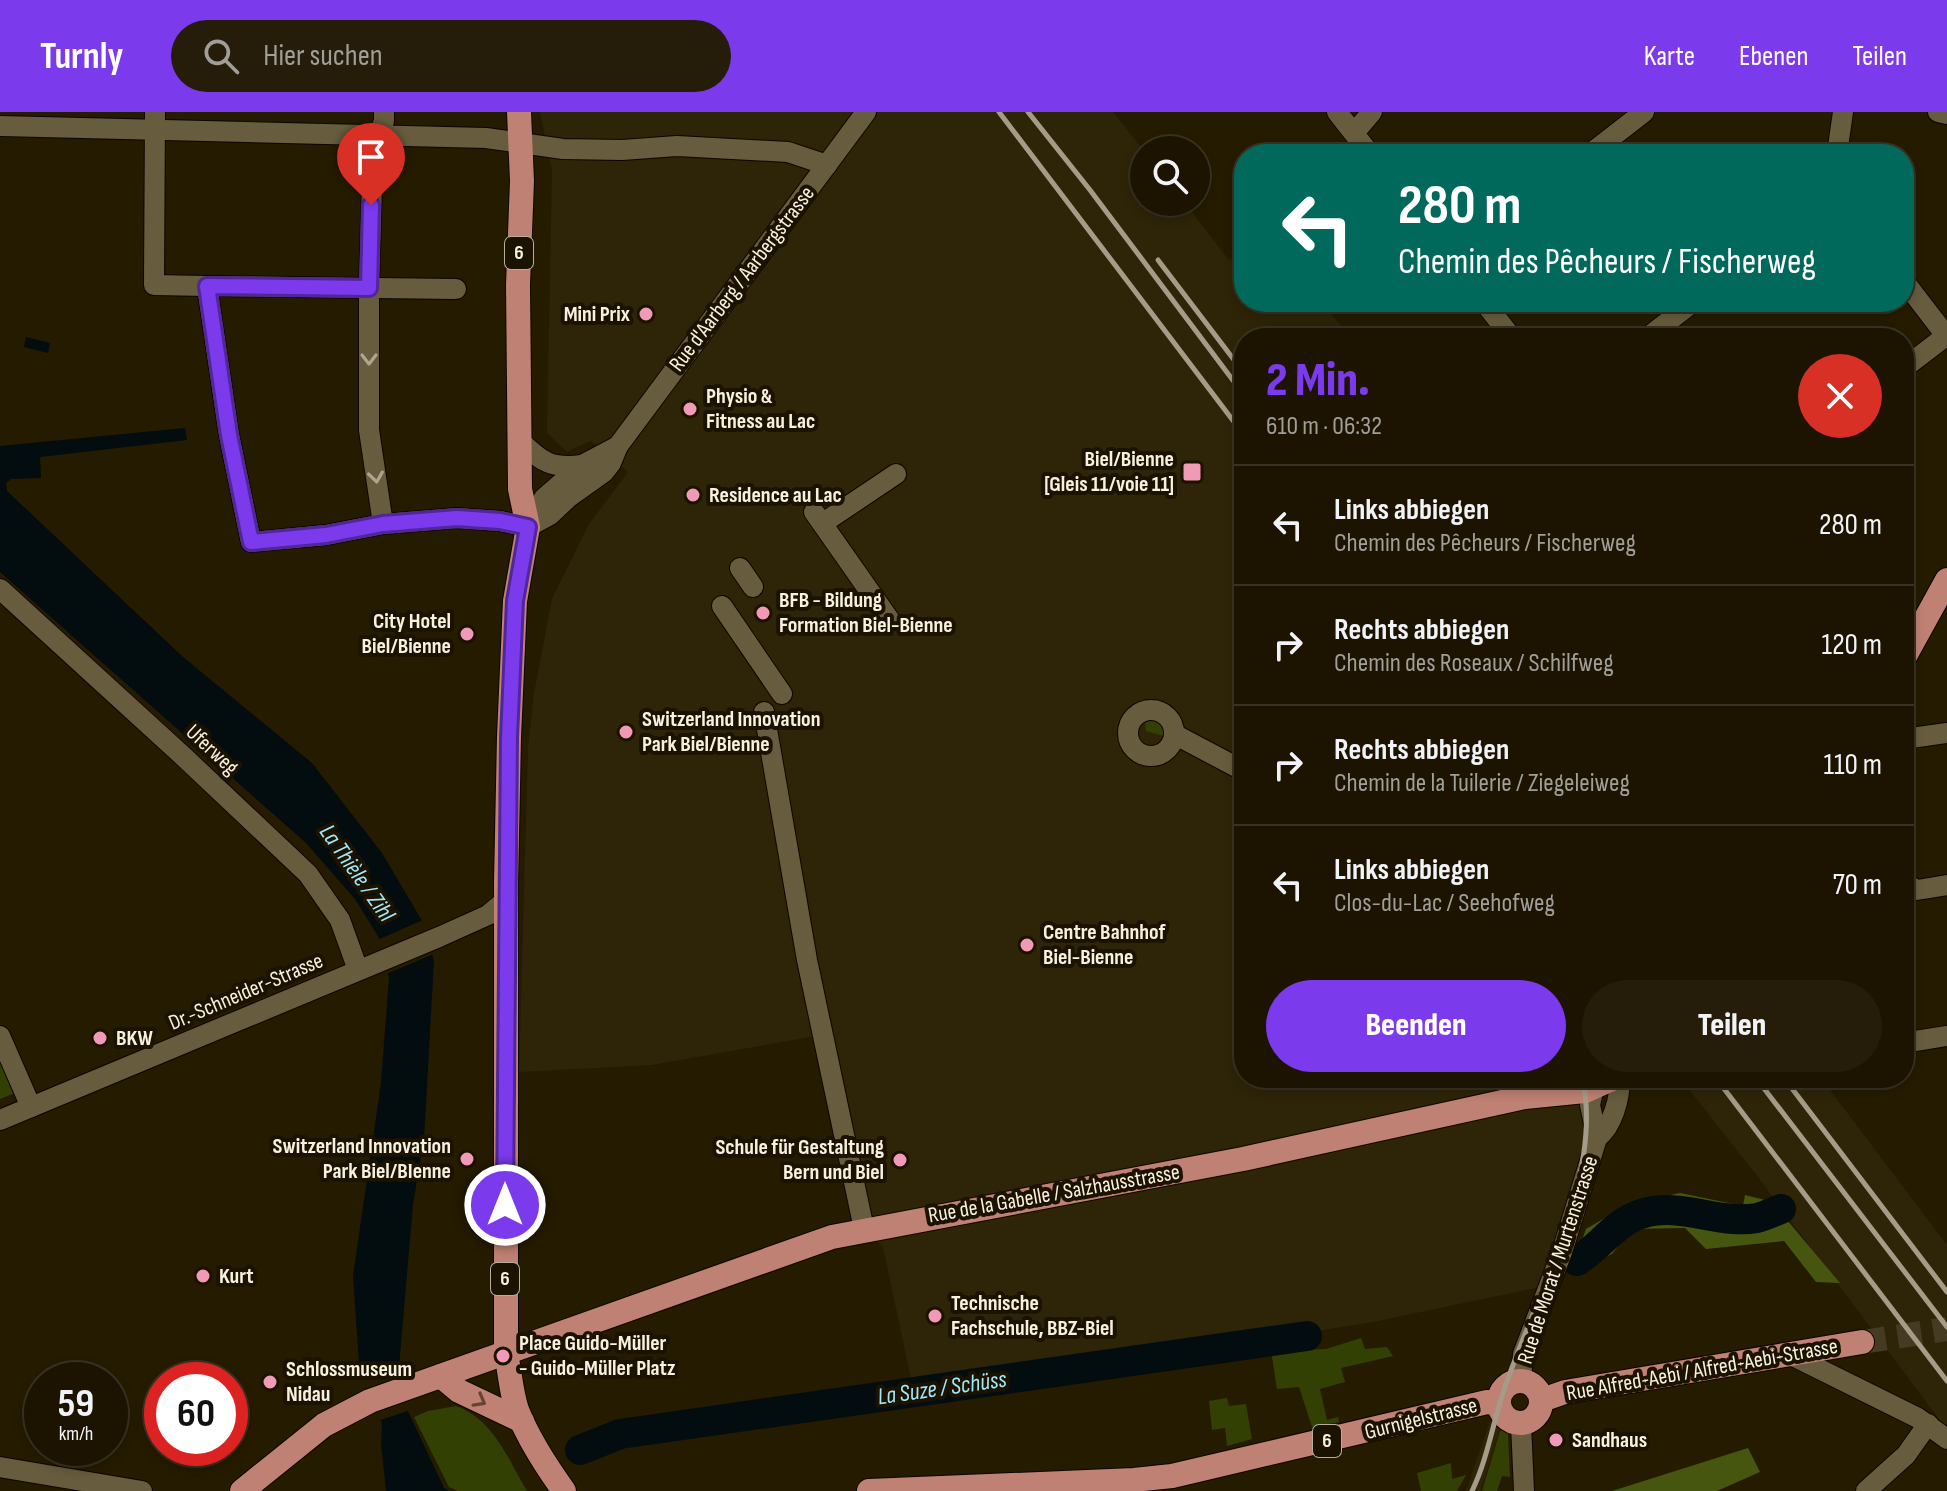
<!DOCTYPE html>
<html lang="de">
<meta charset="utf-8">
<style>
body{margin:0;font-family:"Sofia Sans Condensed",sans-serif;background:#251d0a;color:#f1f3f6;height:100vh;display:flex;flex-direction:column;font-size:30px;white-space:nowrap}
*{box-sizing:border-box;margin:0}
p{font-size:26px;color:#a09e99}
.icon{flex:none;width:44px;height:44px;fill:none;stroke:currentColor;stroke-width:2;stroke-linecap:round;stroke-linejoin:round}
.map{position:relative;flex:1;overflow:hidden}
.side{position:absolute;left:1234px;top:216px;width:680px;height:760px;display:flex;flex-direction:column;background:#1c1400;border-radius:32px;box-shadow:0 4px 12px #0003,0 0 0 2px #3a3322}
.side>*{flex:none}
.guide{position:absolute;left:1234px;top:32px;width:680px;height:168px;border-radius:32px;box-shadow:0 4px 12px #0003,0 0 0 2px #3a3322;background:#00695c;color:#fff;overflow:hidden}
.tools{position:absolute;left:1130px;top:24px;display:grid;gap:16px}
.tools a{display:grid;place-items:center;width:80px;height:80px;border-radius:50%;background:#1c1400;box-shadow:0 4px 12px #0003,0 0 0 2px #3a3322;font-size:40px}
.speed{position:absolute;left:24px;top:1250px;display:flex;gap:16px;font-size:40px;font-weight:700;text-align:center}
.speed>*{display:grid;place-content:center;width:104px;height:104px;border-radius:50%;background:#1c1400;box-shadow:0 4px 12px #0003,0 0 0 2px #3a3322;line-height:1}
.speed small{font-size:20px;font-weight:400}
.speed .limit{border:12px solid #d22;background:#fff;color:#111}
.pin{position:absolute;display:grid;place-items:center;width:68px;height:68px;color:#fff;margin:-82px -34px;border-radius:50% 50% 50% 0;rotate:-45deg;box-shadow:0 0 8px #0007}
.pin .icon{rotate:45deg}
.me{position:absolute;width:88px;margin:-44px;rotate:0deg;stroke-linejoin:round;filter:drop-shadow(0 0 6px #0008)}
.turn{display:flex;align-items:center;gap:28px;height:168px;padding:0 32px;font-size:36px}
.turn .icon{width:104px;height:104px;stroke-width:2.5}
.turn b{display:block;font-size:56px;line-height:68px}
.round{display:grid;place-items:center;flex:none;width:84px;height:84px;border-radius:42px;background:#251d0a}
.overview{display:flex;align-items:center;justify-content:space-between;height:136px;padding:0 32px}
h1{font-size:48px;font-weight:800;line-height:60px;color:#7c3aed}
.action{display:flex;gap:16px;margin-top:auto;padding:16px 32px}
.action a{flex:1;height:92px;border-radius:48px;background:#7c3aed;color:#fff;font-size:32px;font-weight:800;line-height:92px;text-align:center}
.action a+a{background:#251d0a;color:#f1f3f6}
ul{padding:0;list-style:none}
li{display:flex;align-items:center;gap:24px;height:120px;padding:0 32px;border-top:2px solid #3a3322}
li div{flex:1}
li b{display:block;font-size:30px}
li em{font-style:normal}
header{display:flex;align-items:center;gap:48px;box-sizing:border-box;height:112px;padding:0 40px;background:#7c3aed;color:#fff}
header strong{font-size:38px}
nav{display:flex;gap:44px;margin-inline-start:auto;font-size:28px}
.search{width:560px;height:72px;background:#251d0a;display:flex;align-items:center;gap:20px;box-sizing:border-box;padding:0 28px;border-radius:44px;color:#a09e99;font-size:30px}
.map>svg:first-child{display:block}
.built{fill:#2e2408}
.green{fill:#334004}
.forest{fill:#46560f}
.water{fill:#030c0f}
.pier{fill:#251b00}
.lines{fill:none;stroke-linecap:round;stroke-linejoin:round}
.river{stroke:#030c0f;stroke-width:30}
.major-tunnel{stroke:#453b22;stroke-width:24;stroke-dasharray:24 12;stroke-linecap:butt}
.minor-casing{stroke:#0e0500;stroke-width:22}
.major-casing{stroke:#0e0500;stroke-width:26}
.minor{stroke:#675c3d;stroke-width:20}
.major{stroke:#bf8173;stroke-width:24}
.rail{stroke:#a49c87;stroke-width:5}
.oneway{stroke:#b0a68e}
.oneway2{stroke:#654434}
.route-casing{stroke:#51269a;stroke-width:20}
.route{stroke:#7c3aed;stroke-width:14}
.poi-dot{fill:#f09ab7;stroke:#1c1200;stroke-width:3}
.labels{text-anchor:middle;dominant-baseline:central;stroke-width:8;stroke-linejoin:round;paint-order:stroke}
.shield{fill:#1c1200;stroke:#b6ae9d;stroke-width:2}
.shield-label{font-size:20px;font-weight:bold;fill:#f8f1e0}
.street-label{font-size:22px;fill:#f8f1e0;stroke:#1c1200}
.poi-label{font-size:22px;font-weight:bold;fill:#f8f1e0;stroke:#1c1200;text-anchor:start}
.water-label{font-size:24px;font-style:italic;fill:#a2e8fc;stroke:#1c1200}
</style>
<header>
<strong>Turnly</strong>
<div class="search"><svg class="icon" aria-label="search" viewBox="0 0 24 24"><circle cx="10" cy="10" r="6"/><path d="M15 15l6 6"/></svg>Hier suchen</div>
<nav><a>Karte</a><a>Ebenen</a><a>Teilen</a></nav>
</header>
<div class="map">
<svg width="1947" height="1379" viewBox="0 0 1947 1379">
<rect width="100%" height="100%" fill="#251b00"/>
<g class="built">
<path d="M 540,0 L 1113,0 L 1144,39 L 1144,90 L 1184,90 L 1229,148 L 1244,137 L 1244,190 L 1322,190 L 1350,226 L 1244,226 L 1244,966 L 1534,966 L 1526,984 L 1585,979 L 1597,1026 L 1550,1173 L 1373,1210 L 1323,1218 L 912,1272 L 883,1135 L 864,1117 L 822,923 L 652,953 L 519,960 L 528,635 L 534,581 L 552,487 L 589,412 L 628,360 L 591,329 L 567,340 L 547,321 L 552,59 Z"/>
<path d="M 1680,966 L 1821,966 L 1947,1133 L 1947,1318 L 1758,1065 Z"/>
<path d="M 1490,1309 L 1501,1313 L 1487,1359 L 1480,1379 L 1466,1379 Z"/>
</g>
<g class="green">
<path d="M 1149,606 L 1166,614 L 1164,624 L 1146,619 L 1145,611 Z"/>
<path d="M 0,944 L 15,981 L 0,987 Z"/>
<path d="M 1361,1226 L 1365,1237 L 1387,1235 L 1393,1244 L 1341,1256 L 1345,1270 L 1320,1277 L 1327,1308 L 1338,1305 L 1339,1310 L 1312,1315 L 1299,1275 L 1277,1277 L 1271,1239 L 1326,1237 Z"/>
<path d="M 1227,1286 L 1229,1294 L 1246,1292 L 1252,1327 L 1227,1334 L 1225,1316 L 1212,1318 L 1209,1289 Z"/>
<path d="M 456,1294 C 493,1307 508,1347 527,1379 L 458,1379 L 449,1375 L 414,1305 L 428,1299 Z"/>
<path d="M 1505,1316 L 1508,1322 L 1510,1365 L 1502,1364 L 1497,1379 L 1482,1379 L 1500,1319 Z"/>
<path d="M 1451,1351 L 1452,1367 L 1466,1363 L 1457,1379 L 1421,1379 L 1417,1361 Z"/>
</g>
<g class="forest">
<path d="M 1680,1081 L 1743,1094 L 1745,1083 L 1769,1089 L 1776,1109 L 1787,1108 L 1840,1171 L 1816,1170 L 1784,1129 L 1706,1137 L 1685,1116 L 1632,1117 L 1612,1142 L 1570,1162 L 1586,1117 L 1629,1092 Z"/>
<path d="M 1748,1336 L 1760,1360 L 1717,1379 L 1612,1379 Z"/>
</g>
<g class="water">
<path d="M 26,225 L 50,231 L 48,241 L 24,235 Z"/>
<path d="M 185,316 L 187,328 L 40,345 L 41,366 L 11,367 L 6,371 L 7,379 L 183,545 L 312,651 L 382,741 L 421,807 L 434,849 L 424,1027 L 413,1092 L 399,1255 L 407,1297 L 444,1376 L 449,1379 L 386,1379 L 381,1332 L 382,1313 L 371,1256 L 359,1251 L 353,1164 L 381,971 L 389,866 L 378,824 L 355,787 L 306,731 L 0,460 L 0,334 Z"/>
</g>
<g class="pier">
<path d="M 425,807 L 436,841 L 384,863 L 375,829 Z"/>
<path d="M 403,1258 L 411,1298 L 377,1309 L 370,1269 Z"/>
</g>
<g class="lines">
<g class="river">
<path d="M 1577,1149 C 1599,1136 1615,1110 1641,1102 C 1680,1089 1718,1113 1757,1106 C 1765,1104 1773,1100 1781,1097"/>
<path d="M 580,1338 L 620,1322 L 1307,1224"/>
</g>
<path class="major-tunnel" d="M 1862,1230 L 1947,1217"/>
<defs>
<g id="minor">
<path d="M 155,0 L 154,173 L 207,174 L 229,323 L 251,430 L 326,423 L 383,412 L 457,406 L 500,409 L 528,415"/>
<path d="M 1337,0 L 1370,42"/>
<path d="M 1938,0 L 1947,2"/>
<path d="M 0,14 L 486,26 L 563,37 L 622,38 L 677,34 L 788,40 L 827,53"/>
<path d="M 1354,21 L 1372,0"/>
<path d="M 1590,42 L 1644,0"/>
<path d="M 1837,42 L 1843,0"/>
<path d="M 1904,169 L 1947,225"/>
<path d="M 207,174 L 456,177"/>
<path d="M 1484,190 L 1512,226"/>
<path d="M 1647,226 L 1693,190"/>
<path d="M 1904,256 L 1946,224"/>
<path d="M 520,329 C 542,350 551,357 582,353"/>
<path d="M 814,400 L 889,507"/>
<path d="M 823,411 L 896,362"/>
<path d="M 383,412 L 369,318 L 369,176 L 373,38 L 384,9 L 384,0"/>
<path d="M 528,415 L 550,403 L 569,385 L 604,360 L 611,351 L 618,334 L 866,0"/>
<path d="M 528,415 L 544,386 L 582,353 L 618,334"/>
<path d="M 740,456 L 753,475"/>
<path d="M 0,477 L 184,645 L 308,762 L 340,808 L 358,858"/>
<path d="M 722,494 L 782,582"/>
<circle cx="1151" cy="621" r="23"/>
<path d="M 764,600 L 807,848 L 864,1117"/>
<path d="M 1174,622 L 1244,659"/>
<path d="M 1904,627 L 1947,621"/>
<path d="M 1904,771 L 1917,778 L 1947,773"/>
<path d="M 0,924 L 31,995"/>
<path d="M 1904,924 L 1909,930 L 1947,924"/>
<path d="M 1517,966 L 1521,986"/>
<path d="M 0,1008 L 439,825 L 488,803 L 506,788"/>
<path d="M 1597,1026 C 1613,1014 1620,986 1620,966"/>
<path d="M 1791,1243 L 1918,1306 L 1947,1327"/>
<path d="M 1521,1269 L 1523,1242 L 1562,1140 L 1597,1026 L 1590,993 L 1596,966"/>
<path d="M 1521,1312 L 1524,1379"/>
<path d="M 0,1355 L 142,1379"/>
<path d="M 1866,1379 L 1906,1343 L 1928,1312"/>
</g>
<g id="major">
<path d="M 519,0 L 522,69 L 518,173 L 520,377 L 528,415 L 515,489 L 509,625 L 506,771 L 506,1242 C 510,1260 511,1280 517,1298 C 528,1326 546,1354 564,1379"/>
<path d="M 1904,546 L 1947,468"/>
<path d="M 441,1264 L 459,1279 L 522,1309"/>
<circle cx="1520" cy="1290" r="21"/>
<path d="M 1542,1288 L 1565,1280 L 1862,1230"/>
<path d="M 242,1379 L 324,1313 L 370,1289 L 832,1125 L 1243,1047 L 1525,985 L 1585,979 L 1614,966"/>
<path d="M 869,1379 L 1134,1368 L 1172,1364 L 1487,1290 L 1499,1291"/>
</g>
</defs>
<use href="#minor" class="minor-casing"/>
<use href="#major" class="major-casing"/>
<use href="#minor" class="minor"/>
<use href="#major" class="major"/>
<g class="rail">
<path d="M 999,0 L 1244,323"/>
<path d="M 1028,0 L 1090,78 L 1244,283"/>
<path d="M 1158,148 L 1244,261"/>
<path d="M 1756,966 L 1947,1215"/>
<path d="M 1784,966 L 1947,1180"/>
<path d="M 1722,974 L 1947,1269"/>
<path d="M 1472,1379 C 1488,1346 1493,1309 1505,1275 C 1535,1187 1605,1058 1582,966"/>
</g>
</g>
<defs><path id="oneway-chevron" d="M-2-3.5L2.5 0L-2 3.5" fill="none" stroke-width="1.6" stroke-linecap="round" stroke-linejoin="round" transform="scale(2)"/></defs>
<g class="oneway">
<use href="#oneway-chevron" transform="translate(369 247) rotate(90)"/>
<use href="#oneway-chevron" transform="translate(376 365) rotate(82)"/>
</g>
<use class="oneway2" href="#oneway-chevron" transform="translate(480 1289) rotate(29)"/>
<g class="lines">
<defs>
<path id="route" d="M 371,93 L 369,176 L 207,174 L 229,323 L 251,430 L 326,423 L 383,412 L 457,406 L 500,409 L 528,415 L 515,489 L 509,625 L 505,1093"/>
</defs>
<use href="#route" class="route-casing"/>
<use href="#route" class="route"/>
</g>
<g class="poi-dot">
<circle cx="646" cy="202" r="8"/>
<circle cx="690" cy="297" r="8"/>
<rect x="1182" y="350" width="20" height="20" rx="4"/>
<circle cx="693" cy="383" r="8"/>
<circle cx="763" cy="501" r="8"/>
<circle cx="467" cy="522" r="8"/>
<circle cx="626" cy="620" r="8"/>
<circle cx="1027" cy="833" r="8"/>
<circle cx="100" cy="926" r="8"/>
<circle cx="467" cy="1047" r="8"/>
<circle cx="900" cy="1048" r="8"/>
<circle cx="203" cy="1164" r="8"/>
<circle cx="935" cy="1204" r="8"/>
<circle cx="503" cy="1244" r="8"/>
<circle cx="270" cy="1270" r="8"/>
<circle cx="1556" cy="1328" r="8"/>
</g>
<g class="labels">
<g class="shield">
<rect x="505" y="125" width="28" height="32" rx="6"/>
<rect x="491" y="1151" width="28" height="32" rx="6"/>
<rect x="1313" y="1313" width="28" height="32" rx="6"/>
</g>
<g class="shield-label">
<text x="519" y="141">6</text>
<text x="505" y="1167">6</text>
<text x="1327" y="1329">6</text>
</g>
<g class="street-label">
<text transform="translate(742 167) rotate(-53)">Rue d'Aarberg / Aarbergstrasse</text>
<text transform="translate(212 638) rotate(43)">Uferweg</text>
<text transform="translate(246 880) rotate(-23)">Dr.-Schneider-Strasse</text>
<text transform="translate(1054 1082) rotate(-10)">Rue de la Gabelle / Salzhausstrasse</text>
<text transform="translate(1558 1148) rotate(-72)">Rue de Morat / Murtenstrasse</text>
<text transform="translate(1702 1258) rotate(-10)">Rue Alfred-Aebi / Alfred-Aebi-Strasse</text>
<text transform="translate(1421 1307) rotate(-14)">Gurnigelstrasse</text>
</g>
<g class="poi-label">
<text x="630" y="202" text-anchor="end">Mini Prix</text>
<text x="706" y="284">Physio &amp;<tspan x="706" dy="25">Fitness au Lac</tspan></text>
<text x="1174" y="347" text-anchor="end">Biel/Bienne<tspan x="1174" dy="25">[Gleis 11/voie 11]</tspan></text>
<text x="709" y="383">Residence au Lac</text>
<text x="779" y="488">BFB - Bildung<tspan x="779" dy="25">Formation Biel-Bienne</tspan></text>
<text x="451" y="509" text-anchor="end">City Hotel<tspan x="451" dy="25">Biel/Bienne</tspan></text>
<text x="642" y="607">Switzerland Innovation<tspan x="642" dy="25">Park Biel/Bienne</tspan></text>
<text x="1043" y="820">Centre Bahnhof<tspan x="1043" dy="25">Biel-Bienne</tspan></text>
<text x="116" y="926">BKW</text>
<text x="451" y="1034" text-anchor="end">Switzerland Innovation<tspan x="451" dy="25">Park Biel/BIenne</tspan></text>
<text x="884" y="1035" text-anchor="end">Schule für Gestaltung<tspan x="884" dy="25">Bern und Biel</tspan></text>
<text x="219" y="1164">Kurt</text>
<text x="951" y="1191">Technische<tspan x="951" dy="25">Fachschule, BBZ-Biel</tspan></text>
<text x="519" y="1231">Place Guido-Müller<tspan x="519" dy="25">- Guido-Müller Platz</tspan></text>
<text x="286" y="1257">Schlossmuseum<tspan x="286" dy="25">Nidau</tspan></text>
<text x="1572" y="1328">Sandhaus</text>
</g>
<g class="water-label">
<text transform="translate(357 761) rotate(55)">La Thièle / Zihl</text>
<text transform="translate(942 1276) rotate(-8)">La Suze / Schüss</text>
</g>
</g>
</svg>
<div class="tools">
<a><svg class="icon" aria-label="search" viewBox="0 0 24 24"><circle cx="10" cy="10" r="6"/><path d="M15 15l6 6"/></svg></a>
</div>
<div class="speed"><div>59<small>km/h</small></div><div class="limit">60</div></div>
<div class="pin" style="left:371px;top:93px;background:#d93025"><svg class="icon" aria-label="arrive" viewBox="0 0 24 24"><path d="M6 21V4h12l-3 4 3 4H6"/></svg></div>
<svg class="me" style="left:505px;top:1093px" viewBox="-20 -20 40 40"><circle r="17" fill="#7c3aed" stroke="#fff" stroke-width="3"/><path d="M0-11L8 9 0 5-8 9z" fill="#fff"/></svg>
<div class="guide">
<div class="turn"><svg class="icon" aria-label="left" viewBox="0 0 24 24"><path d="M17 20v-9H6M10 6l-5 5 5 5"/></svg><div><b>280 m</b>Chemin des Pêcheurs / Fischerweg</div></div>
</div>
<section class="side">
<div class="overview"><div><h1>2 Min.</h1><p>610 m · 06:32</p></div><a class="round" style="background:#d93025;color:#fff"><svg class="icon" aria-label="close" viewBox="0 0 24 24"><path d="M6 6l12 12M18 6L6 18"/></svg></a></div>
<ul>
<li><svg class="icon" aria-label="left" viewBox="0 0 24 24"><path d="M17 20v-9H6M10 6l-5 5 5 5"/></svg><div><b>Links abbiegen</b><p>Chemin des Pêcheurs / Fischerweg</p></div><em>280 m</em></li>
<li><svg class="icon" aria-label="right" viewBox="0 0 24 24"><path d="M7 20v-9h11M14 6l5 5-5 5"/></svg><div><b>Rechts abbiegen</b><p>Chemin des Roseaux / Schilfweg</p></div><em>120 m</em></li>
<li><svg class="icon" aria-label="right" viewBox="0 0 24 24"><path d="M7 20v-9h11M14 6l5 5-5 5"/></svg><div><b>Rechts abbiegen</b><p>Chemin de la Tuilerie / Ziegeleiweg</p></div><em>110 m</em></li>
<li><svg class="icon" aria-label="left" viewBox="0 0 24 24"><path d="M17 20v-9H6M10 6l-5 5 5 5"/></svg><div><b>Links abbiegen</b><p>Clos-du-Lac / Seehofweg</p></div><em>70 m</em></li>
</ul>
<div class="action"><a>Beenden</a><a>Teilen</a></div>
</section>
</div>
